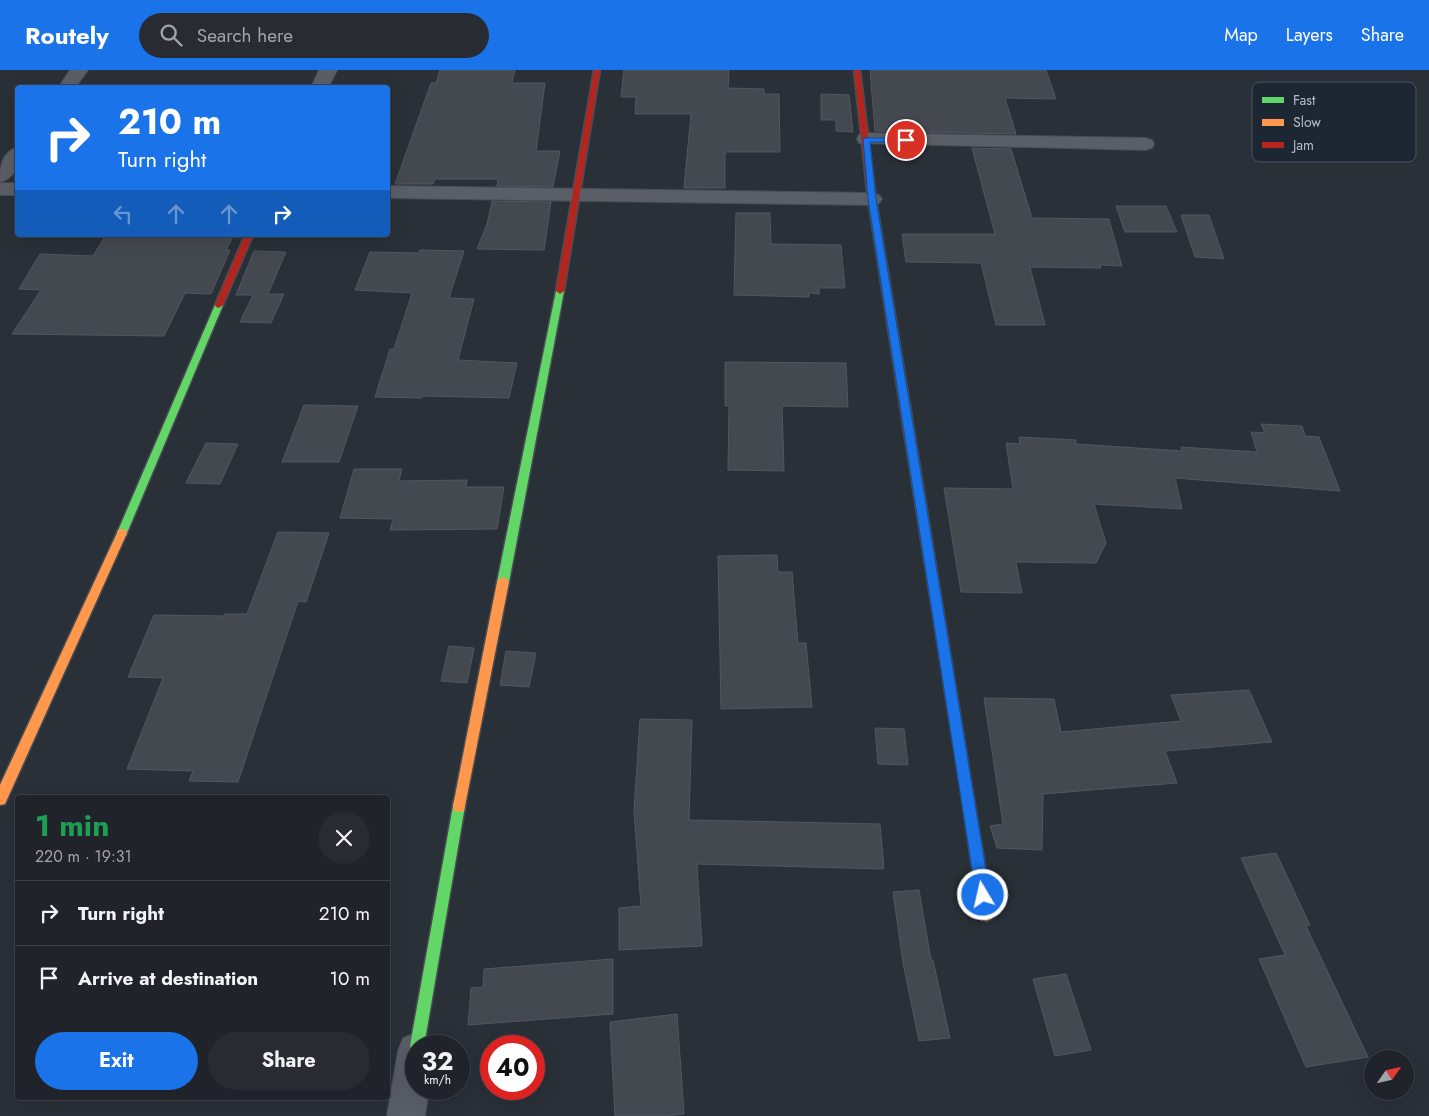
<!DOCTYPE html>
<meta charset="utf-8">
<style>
body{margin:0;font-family:Jost,sans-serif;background:#282c32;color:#f1f3f6;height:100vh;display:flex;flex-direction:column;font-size:19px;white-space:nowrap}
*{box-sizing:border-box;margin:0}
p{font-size:16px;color:#a2a4a8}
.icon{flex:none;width:28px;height:28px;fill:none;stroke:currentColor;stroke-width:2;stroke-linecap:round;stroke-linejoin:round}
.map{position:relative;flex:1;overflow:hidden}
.sheet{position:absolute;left:15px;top:725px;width:375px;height:305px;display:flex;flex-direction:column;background:#20242a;border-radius:5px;box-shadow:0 5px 20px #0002,0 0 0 1px #3d4147}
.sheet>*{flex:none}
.banner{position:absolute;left:15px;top:15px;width:375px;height:152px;border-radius:5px;box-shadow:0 5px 20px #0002,0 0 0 1px #3d4147;background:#1a73e8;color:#fff;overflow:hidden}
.needle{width:32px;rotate:56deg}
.fabs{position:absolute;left:1364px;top:980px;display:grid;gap:10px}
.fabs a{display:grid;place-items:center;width:50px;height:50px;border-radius:50%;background:#20242a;box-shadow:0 5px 20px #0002,0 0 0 1px #3d4147;font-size:25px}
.speed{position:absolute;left:405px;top:965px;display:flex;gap:10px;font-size:25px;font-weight:700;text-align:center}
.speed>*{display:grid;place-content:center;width:65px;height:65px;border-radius:50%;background:#20242a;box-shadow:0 5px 20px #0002,0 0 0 1px #3d4147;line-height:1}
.speed small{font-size:12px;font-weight:400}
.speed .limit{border:8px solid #d22;background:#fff;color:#111}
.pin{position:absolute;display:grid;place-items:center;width:42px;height:42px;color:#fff;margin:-21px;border:2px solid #fff;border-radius:50%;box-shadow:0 1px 5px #0007}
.me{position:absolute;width:55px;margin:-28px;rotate:351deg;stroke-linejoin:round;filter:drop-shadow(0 0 4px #0008)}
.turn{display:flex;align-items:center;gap:18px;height:105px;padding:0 20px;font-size:22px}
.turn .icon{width:65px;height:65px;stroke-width:2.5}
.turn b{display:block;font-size:35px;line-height:42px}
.lanes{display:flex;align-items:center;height:48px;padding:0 20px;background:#0003;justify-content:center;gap:25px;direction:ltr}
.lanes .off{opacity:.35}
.round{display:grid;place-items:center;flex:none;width:52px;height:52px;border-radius:26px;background:#282c32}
.overview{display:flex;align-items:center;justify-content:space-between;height:85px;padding:0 20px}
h1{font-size:30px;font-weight:700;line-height:38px;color:#1e9e55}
.cta{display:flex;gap:10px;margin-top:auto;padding:10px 20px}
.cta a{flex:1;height:58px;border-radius:30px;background:#1a73e8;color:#fff;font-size:20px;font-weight:700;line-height:58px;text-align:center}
.cta a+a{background:#282c32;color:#f1f3f6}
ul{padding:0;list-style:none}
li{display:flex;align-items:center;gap:15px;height:65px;padding:0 20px;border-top:1px solid #3d4147}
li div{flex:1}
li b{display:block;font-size:19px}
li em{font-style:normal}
header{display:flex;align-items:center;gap:30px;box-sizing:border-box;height:70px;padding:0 25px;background:#1a73e8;color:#fff}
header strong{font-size:24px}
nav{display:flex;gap:28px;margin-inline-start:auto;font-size:18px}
.search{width:350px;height:45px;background:#282c32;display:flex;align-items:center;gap:12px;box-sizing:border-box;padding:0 18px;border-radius:28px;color:#a2a4a8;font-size:19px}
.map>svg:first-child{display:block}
.building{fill:#444950;stroke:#52575f}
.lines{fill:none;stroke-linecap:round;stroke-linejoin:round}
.street-casing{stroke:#484c53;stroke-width:2}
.fast-casing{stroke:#484c53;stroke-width:3}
.slow-casing{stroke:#484c53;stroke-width:3}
.jam-casing{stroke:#484c53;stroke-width:3}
.street{fill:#5a5e66;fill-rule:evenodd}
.fast{fill:#63d668;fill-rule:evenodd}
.slow{fill:#ff974d;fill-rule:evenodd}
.jam{fill:#b3261e;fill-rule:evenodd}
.route{fill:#1a73e8;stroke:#114b97}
.key{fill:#1d2633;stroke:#4a5360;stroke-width:1}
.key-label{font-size:14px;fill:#b4bcc9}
</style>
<header>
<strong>Routely</strong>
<div class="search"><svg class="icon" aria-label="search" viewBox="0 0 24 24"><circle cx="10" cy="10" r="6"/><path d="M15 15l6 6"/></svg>Search here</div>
<nav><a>Map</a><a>Layers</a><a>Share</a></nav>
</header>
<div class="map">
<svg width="1429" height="1046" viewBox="0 0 1429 1046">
<rect width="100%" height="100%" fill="#2a3038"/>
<g class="building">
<path d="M 440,0 L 515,0 L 512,13 L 545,13 L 536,81 L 560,81 L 553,117 L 497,116 L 498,109 L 435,109 L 433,114 L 395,114 L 431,13 L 436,13 Z"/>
<path d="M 624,0 L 729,0 L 728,18 L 764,19 L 764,24 L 779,24 L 780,82 L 725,82 L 725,118 L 684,118 L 691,44 L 635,44 L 636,27 L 621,27 Z"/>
<path d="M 870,0 L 1046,0 L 1056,29 L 1005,28 L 1016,64 L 875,61 Z"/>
<path d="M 821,24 L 849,25 L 853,62 L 836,61 L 836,50 L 821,50 Z"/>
<path d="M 972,78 L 1011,79 L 1032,148 L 1109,149 L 1122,196 L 1100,195 L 1101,198 L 1030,197 L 1045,255 L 996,255 L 981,193 L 906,192 L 902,164 L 995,164 Z"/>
<path d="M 492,131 L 551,132 L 544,180 L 477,179 L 487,154 Z"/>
<path d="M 1116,136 L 1166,136 L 1177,162 L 1125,162 Z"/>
<path d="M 736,143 L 770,143 L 771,174 L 841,175 L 845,218 L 819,218 L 819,224 L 809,223 L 809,227 L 734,225 Z"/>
<path d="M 1181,145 L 1209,145 L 1224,189 L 1195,187 Z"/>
<path d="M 106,165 L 234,165 L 226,180 L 230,180 L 211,224 L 185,223 L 164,266 L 12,264 L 41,220 L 19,219 L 40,184 L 93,186 Z"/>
<path d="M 420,180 L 464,181 L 449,228 L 474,229 L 458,290 L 517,293 L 509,328 L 423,326 L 422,328 L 375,327 L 390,279 L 394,279 L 412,223 L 355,220 L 370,182 L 419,183 Z"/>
<path d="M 254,181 L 286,182 L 268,224 L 284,224 L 271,253 L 240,252 L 253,225 L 236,225 Z"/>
<path d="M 725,292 L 846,293 L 848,337 L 782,336 L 784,401 L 728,400 L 729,336 L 725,336 Z"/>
<path d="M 304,335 L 358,336 L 339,392 L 282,392 Z"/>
<path d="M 1261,354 L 1302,356 L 1305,366 L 1319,367 L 1340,421 L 1175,408 L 1182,439 L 1094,434 L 1106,473 L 1096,493 L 1016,492 L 1022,523 L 961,522 L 944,418 L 1013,419 L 1006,373 L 1020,374 L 1019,367 L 1076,370 L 1076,374 L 1182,381 L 1181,377 L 1257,382 L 1251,362 L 1265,363 Z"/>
<path d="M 206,373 L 238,374 L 220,414 L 186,413 Z"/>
<path d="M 354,399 L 402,399 L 399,411 L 467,410 L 466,417 L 504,417 L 497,459 L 390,460 L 393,449 L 340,448 Z"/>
<path d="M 278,462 L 329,463 L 306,532 L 298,531 L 238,712 L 189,711 L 193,701 L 127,699 L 163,608 L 128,607 L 154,545 L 224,546 L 225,544 L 247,544 Z"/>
<path d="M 777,485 L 778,502 L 792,502 L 798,573 L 806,573 L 812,637 L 721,639 L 718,486 Z"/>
<path d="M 449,576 L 474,578 L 467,613 L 441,611 Z"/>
<path d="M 506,581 L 536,583 L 529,617 L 500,615 Z"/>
<path d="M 1249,620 L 1272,672 L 1165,681 L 1177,713 L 1043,724 L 1042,780 L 997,778 L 990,756 L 1003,754 L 984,628 L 1054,629 L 1061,662 L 1181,651 L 1171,625 Z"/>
<path d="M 640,649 L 692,650 L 689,750 L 880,754 L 884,799 L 697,794 L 702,876 L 619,880 L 619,838 L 641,836 L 634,741 Z"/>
<path d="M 875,658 L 904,659 L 908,695 L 878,694 Z"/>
<path d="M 1276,783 L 1310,855 L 1306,856 L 1368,987 L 1306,997 L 1259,889 L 1285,885 L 1241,788 Z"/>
<path d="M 919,820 L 931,890 L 933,890 L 950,968 L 919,971 L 903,893 L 893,822 Z"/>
<path d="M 613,889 L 613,944 L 468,955 L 471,918 L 483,917 L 484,899 Z"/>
<path d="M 1066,904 L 1091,980 L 1055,986 L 1033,909 Z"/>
<path d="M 677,944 L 684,1044 L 663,1046 L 615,1046 L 610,952 Z"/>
</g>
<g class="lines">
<defs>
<g id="street">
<path d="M 70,0 L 88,0 L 75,18 L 58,18 Z"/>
<path d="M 319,0 L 337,0 L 328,18 L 311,18 Z"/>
<path d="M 866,63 L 1145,68 L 1152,70 L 1154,74 L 1152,78 L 1145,80 L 859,73 L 857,69 L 859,65 Z"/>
<path d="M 18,77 C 18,92 17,108 0,112 C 0,98 1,82 18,77 Z"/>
<rect x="0" y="113" width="18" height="12"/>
<path d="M 388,116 L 872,123 L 879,125 L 882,129 L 879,133 L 872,135 L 388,128 Z"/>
<path d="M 416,963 L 429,968 L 432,976 L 416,976 L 416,1019 L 429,1019 L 425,1046 L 387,1046 L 398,981 L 403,968 Z"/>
</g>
<g id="fast">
<path d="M 560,218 L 564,221 L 509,512 L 507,515 L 499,515 L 497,512 L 556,221 Z"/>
<path d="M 219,232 L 223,235 L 127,463 L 126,466 L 118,466 L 117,463 L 215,235 Z"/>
<path d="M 905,332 L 910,336 L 974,730 L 973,735 L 968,736 L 963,735 L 962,730 L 900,336 Z"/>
<path d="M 459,730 L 464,731 L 465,736 L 424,976 L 416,976 L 416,983 L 412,981 L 410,976 L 453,736 L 454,731 Z"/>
</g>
<g id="slow">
<path d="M 122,459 L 126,460 L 127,463 L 5,734 L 0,735 L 0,715 L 117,463 L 118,460 Z"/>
<path d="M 503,507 L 507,509 L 509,512 L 465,736 L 464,741 L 459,742 L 454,741 L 453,736 L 497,512 L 499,509 Z"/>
<path d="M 968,724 L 973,725 L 974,730 L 993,844 L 991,849 L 986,851 L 981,849 L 979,844 L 962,730 L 963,725 Z"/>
</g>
<g id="jam">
<path d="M 594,0 L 600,0 L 564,221 L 560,224 L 556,221 Z"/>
<path d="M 854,0 L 860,0 L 876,129 L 910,336 L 905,340 L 900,336 L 868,129 Z"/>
<path d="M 245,165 L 253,165 L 223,235 L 219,238 L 216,237 L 215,235 Z"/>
</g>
</defs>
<use href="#street" class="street-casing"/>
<use href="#fast" class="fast-casing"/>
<use href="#slow" class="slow-casing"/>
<use href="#jam" class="jam-casing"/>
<use href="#street" class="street"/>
<use href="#fast" class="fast"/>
<use href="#slow" class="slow"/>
<use href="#jam" class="jam"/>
</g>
<path class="route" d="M 863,68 L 906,68 L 909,70 L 906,72 L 870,72 L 876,129 L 990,825 L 988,830 L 983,832 L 978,830 L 976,825 L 868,129 Z"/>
<rect x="1252" y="12" width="164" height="80" rx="8" class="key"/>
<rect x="1262" y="27" width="22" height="6" fill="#63d668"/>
<rect x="1262" y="49" width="22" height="7" fill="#ff974d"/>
<rect x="1262" y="72" width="22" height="6" fill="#b3261e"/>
<g class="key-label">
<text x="1293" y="35">Fast</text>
<text x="1293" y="57">Slow</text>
<text x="1293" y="80">Jam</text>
</g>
</svg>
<div class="fabs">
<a><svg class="needle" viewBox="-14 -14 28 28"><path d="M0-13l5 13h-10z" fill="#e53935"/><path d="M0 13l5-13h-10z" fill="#a2a4a8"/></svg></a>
</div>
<div class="speed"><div>32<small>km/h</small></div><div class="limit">40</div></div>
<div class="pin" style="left:906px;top:70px;background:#d93025"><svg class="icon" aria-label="arrive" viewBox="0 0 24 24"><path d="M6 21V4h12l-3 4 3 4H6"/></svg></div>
<svg class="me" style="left:983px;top:825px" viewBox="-20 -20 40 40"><circle r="17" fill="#1a73e8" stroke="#fff" stroke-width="3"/><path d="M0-11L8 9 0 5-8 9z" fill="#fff"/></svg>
<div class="banner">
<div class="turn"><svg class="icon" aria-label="right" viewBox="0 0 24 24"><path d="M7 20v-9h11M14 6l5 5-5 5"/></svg><div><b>210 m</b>Turn right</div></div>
<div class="lanes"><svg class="icon off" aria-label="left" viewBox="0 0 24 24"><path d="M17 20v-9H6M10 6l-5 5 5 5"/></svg><svg class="icon off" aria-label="ahead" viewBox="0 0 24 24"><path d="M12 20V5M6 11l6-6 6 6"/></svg><svg class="icon off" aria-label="ahead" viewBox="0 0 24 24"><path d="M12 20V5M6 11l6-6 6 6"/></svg><svg class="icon" aria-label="right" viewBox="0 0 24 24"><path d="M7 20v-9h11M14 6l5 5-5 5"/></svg></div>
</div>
<section class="sheet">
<div class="overview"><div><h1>1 min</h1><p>220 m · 19:31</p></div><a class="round"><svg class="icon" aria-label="close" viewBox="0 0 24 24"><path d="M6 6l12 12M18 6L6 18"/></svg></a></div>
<ul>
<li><svg class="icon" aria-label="right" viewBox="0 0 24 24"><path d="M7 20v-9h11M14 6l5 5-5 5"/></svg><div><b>Turn right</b></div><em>210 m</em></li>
<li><svg class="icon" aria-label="arrive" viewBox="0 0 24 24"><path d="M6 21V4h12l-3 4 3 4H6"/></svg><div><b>Arrive at destination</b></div><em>10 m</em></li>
</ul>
<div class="cta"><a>Exit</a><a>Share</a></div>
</section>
</div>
